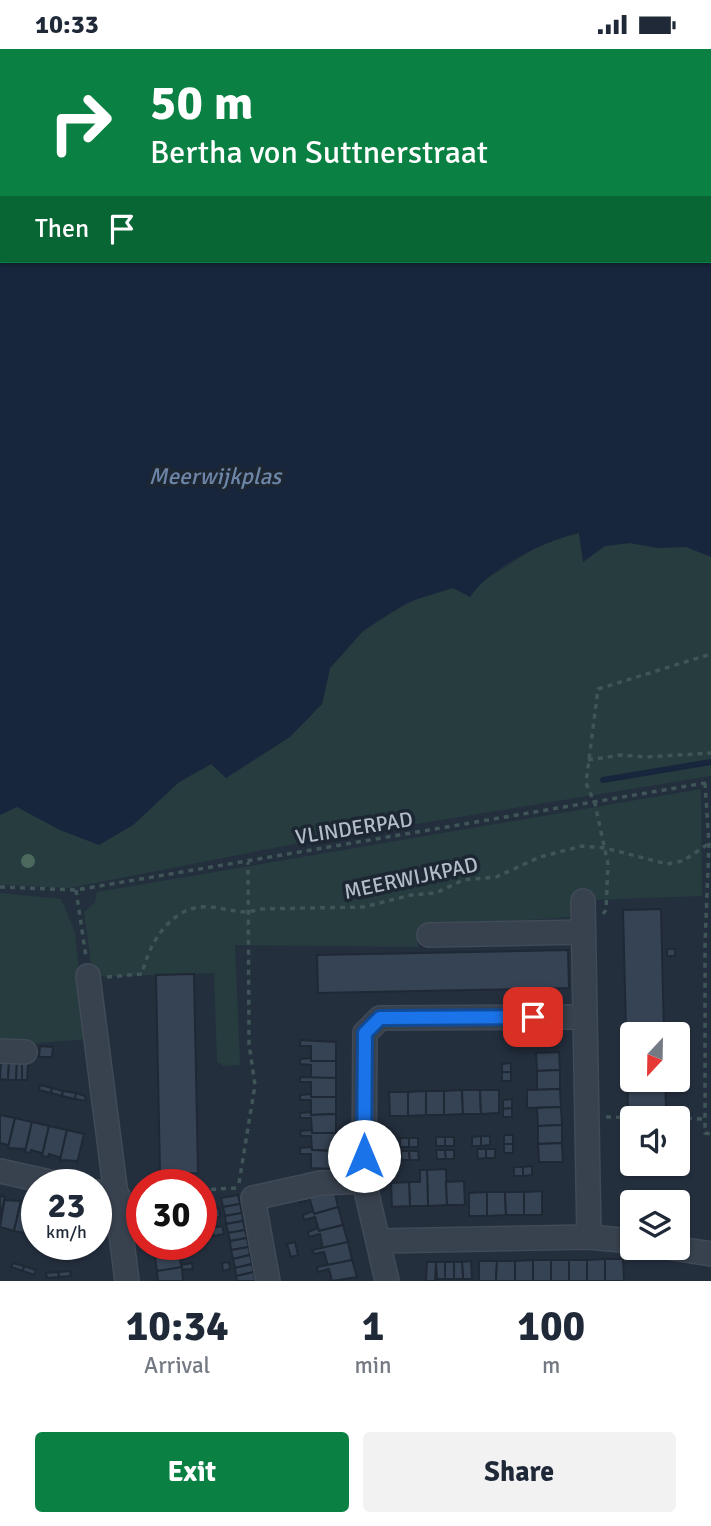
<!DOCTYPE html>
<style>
body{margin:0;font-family:Signika,sans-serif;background:#f2f2f3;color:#1f2937;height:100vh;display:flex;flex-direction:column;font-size:26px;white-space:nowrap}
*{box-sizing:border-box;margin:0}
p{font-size:23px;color:#747a83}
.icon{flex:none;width:38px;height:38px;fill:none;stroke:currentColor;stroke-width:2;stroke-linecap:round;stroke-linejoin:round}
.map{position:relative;height:1232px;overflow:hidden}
.panel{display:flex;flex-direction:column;background:#fff;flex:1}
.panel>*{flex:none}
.top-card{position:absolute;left:0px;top:0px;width:712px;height:214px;box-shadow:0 2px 5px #0004;background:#0b8043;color:#fff;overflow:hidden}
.needle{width:46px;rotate:202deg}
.tools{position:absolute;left:620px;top:973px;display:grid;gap:14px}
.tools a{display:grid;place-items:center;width:70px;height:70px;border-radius:7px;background:#fff;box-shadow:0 2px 5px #0004;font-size:35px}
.speed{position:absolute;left:21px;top:1120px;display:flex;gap:14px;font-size:35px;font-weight:700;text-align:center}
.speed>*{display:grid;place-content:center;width:91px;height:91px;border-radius:50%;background:#fff;box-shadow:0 2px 5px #0004;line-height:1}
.speed small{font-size:18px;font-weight:400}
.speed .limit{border:10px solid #d22;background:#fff;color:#111}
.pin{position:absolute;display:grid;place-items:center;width:60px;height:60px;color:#fff;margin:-30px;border-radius:14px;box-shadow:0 4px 10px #0006}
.me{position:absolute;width:77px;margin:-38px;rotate:0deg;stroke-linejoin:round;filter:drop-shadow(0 0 5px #0008)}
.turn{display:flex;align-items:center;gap:24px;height:147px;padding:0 35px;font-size:32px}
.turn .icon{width:91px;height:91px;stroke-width:2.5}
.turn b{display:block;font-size:49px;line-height:60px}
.then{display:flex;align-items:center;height:66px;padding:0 35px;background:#0003;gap:14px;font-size:26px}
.eta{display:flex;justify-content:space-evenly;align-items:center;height:119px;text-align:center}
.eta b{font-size:42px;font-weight:800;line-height:49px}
.action{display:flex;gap:14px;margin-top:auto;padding:14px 35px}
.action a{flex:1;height:80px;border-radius:7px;background:#0b8043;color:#fff;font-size:28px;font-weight:800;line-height:80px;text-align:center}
.action a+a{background:#f2f2f3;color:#1f2937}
.status{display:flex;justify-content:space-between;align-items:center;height:49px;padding:0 35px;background:#fff;direction:ltr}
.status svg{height:19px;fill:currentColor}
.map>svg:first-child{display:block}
.green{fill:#263c3f}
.water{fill:#17263c;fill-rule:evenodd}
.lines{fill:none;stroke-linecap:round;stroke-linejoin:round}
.stream{stroke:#17263c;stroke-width:6}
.building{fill:#364354;stroke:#1f2835;stroke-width:2}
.street-casing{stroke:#414a57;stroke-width:26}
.path{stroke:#3f5557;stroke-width:3.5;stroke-dasharray:5 5;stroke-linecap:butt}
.street{stroke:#38414e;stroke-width:23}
.tree{fill:#4b6a5d}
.route-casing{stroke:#114b97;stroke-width:18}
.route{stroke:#1a73e8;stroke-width:12}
.labels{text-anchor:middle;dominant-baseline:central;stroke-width:7;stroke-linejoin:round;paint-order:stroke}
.street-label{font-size:21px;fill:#b4bcc9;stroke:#1d2633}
.water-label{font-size:23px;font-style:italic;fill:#6d86a8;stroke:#1d2633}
</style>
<div class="status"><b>10:33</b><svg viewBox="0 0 49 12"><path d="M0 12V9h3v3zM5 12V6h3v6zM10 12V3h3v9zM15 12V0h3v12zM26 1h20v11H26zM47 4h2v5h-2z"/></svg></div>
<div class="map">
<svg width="711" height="1232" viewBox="0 0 711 1232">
<rect width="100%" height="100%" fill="#242f3e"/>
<g class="green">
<path d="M 579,484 L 583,512 L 605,497 L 630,494 L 642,496 L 656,492 L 711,503 L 711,727 L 294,795 L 70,839 L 0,836 L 0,766 L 17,757 L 60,781 L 133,776 L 179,733 L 322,655 L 330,619 L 363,582 L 388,565 L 429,544 L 480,534 L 546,492 Z"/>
<path d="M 701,740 L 702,847 L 591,851 L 590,846 L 571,848 L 572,868 L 418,878 L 418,898 L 235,896 L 240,1016 L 224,1017 L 217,1013 L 214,924 L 93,928 L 84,863 L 95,853 L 97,843 Z"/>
<path d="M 0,844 L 61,850 L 75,883 L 86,990 L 29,995 L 0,992 Z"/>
</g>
<path class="water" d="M 0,0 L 711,0 L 711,508 L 686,498 L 657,499 L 630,494 L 605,497 L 583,513 L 579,484 C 544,492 490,518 470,548 L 453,539 L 408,553 L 363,582 L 330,619 L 322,655 L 290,688 L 226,729 L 211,715 L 179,733 L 133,776 L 99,796 L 60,781 L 17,758 L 0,766 ZM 2,2 L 710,2 L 710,212 L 2,212 Z"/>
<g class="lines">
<path class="stream" d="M 603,731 L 711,713"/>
</g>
<g class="building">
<path d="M 661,860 L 664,985 L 632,985 L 632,1031 L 665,1031 L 666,1059 L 628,1060 L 623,861 Z"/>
<rect x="667" y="900" width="8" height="7"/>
<path d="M 568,901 L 569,939 L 318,944 L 317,906 Z"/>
<path d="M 194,925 L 198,1124 L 160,1125 L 156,926 Z"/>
<path d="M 300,991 L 336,993 L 336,1012 L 311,1012 L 311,997 L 300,997 Z"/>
<path d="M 40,997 L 53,998 L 52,1008 L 39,1008 Z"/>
<path d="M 559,1003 L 560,1021 L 537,1022 L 536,1004 Z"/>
<path d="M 311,1009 L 311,1012 L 336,1012 L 336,1029 L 311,1029 L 311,1016 L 300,1015 L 300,1010 Z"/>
<path d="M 1,1013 L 9,1013 L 8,1031 L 0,1030 Z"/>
<path d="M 9,1013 L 17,1013 L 16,1031 L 8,1031 Z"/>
<path d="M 17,1013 L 22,1013 L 22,1031 L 16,1031 Z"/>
<path d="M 22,1013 L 28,1014 L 27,1031 L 22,1031 Z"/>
<path d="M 511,1014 L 511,1023 L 502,1023 L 502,1015 Z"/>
<path d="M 560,1021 L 560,1040 L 537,1041 L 537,1022 Z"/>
<rect x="502" y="1023" width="9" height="9"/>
<path d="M 300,1028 L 336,1029 L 336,1048 L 311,1048 L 311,1033 L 300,1033 Z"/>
<path d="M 40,1036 L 52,1039 L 51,1044 L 39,1041 Z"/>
<path d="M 52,1039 L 63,1042 L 62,1047 L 51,1044 Z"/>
<path d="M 560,1040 L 561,1058 L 527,1059 L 527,1041 Z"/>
<path d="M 462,1041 L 463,1065 L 444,1066 L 444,1042 Z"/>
<path d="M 462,1041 L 480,1041 L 481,1065 L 463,1065 Z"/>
<path d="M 480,1041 L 499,1041 L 499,1064 L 481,1065 Z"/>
<path d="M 63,1042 L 76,1044 L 75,1050 L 62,1047 Z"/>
<path d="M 426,1042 L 426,1066 L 408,1067 L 408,1043 Z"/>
<rect x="426" y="1042" width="18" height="24"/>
<path d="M 389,1043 L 408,1043 L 408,1067 L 390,1067 Z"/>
<path d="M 76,1044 L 85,1047 L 86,1052 L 75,1050 Z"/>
<path d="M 311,1045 L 311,1048 L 336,1048 L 336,1065 L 311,1066 L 311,1051 L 300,1051 L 300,1046 Z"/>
<path d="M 512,1050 L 512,1059 L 503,1060 L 503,1051 Z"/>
<path d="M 561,1058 L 562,1076 L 538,1077 L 537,1059 Z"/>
<path d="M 512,1059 L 512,1068 L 503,1068 L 503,1060 Z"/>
<path d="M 311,1063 L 311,1066 L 336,1065 L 336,1084 L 312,1084 L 311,1069 L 300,1069 L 300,1064 Z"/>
<path d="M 0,1066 L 15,1069 L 8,1099 L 8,1096 L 0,1094 Z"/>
<path d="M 15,1069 L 32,1073 L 25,1103 L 25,1100 L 8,1099 Z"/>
<path d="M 32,1073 L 49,1077 L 42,1107 L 42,1104 L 31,1101 L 30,1104 L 25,1103 Z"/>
<path d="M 562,1076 L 562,1094 L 538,1095 L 538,1077 Z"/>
<path d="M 49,1077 L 67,1081 L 60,1111 L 59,1108 L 49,1105 L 48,1108 L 42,1107 Z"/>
<path d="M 67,1081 L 84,1085 L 77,1115 L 77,1112 L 60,1111 Z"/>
<path d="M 312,1081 L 312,1084 L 336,1084 L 336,1102 L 312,1101 L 311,1087 L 301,1087 L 300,1082 Z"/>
<rect x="504" y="1086" width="9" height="9"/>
<path d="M 481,1087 L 490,1087 L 490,1096 L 481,1097 Z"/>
<path d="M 481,1087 L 481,1097 L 472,1097 L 472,1088 Z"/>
<rect x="436" y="1088" width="9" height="9"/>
<rect x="445" y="1088" width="9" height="9"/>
<rect x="400" y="1089" width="9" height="9"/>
<rect x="409" y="1089" width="9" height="9"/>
<path d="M 562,1094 L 563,1113 L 539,1113 L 538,1095 Z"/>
<rect x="504" y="1095" width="9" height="9"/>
<path d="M 311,1098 L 312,1101 L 336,1102 L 336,1120 L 311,1119 L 311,1105 L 300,1105 L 300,1099 Z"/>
<path d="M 477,1100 L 486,1100 L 486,1109 L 478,1110 Z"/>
<rect x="486" y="1100" width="9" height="9"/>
<path d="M 436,1101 L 445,1101 L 446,1110 L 437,1110 Z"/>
<path d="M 445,1101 L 454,1101 L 454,1110 L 446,1110 Z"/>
<path d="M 401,1102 L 409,1102 L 410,1111 L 401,1111 Z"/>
<path d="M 409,1102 L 418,1102 L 419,1111 L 410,1111 Z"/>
<path d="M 532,1117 L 532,1126 L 523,1127 L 523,1118 Z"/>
<rect x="514" y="1118" width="9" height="9"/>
<path d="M 446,1120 L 447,1156 L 428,1157 L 427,1121 Z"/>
<path d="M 420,1121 L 427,1121 L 428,1157 L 410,1157 L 409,1133 L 420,1133 Z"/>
<path d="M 464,1132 L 465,1156 L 447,1156 L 446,1133 Z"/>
<path d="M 409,1133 L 410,1157 L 392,1158 L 391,1134 Z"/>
<path d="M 334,1140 L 338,1158 L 314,1165 L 310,1151 L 300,1153 L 298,1147 Z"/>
<path d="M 542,1142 L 542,1166 L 524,1166 L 524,1143 Z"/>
<path d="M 487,1143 L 505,1143 L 506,1166 L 487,1167 Z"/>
<path d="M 487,1143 L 487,1167 L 469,1167 L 469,1144 Z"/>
<path d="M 505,1143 L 524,1143 L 524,1166 L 506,1166 Z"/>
<path d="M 238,1146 L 240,1155 L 223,1158 L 221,1149 Z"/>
<path d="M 0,1147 L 5,1148 L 0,1168 Z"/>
<path d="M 5,1148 L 4,1151 L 21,1152 L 14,1182 L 0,1178 Z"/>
<path d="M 21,1152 L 32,1158 L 33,1154 L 37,1155 L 31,1185 L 14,1182 Z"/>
<path d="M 240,1155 L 242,1164 L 225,1167 L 223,1158 Z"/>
<path d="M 338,1158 L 343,1176 L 319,1182 L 315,1168 L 304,1171 L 303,1166 L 313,1162 L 314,1165 Z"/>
<path d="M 219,1159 L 220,1168 L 210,1170 L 208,1162 Z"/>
<path d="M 37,1163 L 37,1187 L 31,1185 Z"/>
<path d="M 242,1164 L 243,1172 L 226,1175 L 225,1167 Z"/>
<path d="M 243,1172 L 245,1181 L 228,1184 L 226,1175 Z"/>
<path d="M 343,1176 L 348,1193 L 323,1200 L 320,1185 L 309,1188 L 308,1183 L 318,1179 L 319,1182 Z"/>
<path d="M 222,1177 L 224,1185 L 213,1187 L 212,1179 Z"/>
<path d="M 245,1181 L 247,1189 L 230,1192 L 228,1184 Z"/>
<path d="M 247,1189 L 249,1198 L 231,1201 L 230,1192 Z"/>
<path d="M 295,1193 L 298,1206 L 291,1208 L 287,1195 Z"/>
<path d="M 348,1193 L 352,1211 L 328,1217 L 324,1203 L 314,1205 L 312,1201 Z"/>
<path d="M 153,1195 L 190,1197 L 191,1202 L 154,1203 Z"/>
<path d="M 249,1198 L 250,1206 L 233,1210 L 231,1201 Z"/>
<path d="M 179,1200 L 181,1216 L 192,1214 L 193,1220 L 157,1222 L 154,1203 Z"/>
<path d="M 250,1206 L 252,1215 L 235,1219 L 233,1210 Z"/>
<path d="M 605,1210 L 623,1210 L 624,1232 L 605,1232 Z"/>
<path d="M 605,1210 L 605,1232 L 587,1232 L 587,1211 Z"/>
<path d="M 352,1211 L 357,1228 L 332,1232 L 329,1220 L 318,1223 L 317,1218 Z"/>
<rect x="533" y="1211" width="18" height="21"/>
<path d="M 533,1211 L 533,1232 L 515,1232 L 515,1212 Z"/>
<rect x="551" y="1211" width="18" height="21"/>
<rect x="569" y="1211" width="18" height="21"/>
<path d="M 471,1212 L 472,1230 L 463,1230 L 462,1213 Z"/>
<path d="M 479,1212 L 497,1212 L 496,1232 L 479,1232 Z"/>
<path d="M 497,1212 L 515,1212 L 515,1232 L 496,1232 Z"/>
<path d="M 229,1213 L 230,1220 L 223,1222 L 222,1214 Z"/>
<path d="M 427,1213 L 436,1213 L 435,1232 L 426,1232 Z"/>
<path d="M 436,1213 L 445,1213 L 445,1230 L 437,1230 Z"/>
<rect x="445" y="1213" width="9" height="17"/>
<path d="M 454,1213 L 462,1213 L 463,1230 L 454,1230 Z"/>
<path d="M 13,1214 L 24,1217 L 23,1222 L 11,1218 Z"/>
<path d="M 252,1215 L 254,1223 L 236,1227 L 235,1219 Z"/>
<path d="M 24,1217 L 36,1221 L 34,1226 L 23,1222 Z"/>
<path d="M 182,1218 L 183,1232 L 158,1232 L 157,1222 Z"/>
<path d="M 70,1222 L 71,1227 L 59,1228 L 58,1223 Z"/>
<path d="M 58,1223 L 59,1228 L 47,1229 L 46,1224 Z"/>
<path d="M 254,1223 L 255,1232 L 237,1232 L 236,1227 Z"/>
</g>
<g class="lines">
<defs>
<g id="street">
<path d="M 583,852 L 589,1188"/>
<path d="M 429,886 L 583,883"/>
<path d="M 88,927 L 127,1232"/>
<path d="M 0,1002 L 25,1003"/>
<path d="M 0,1122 L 63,1136"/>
<path d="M 96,1143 L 118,1147"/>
<path d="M 379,1192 L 589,1188 L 632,1192"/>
<path d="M 673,1199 L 711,1205"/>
<path d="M 268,1232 L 253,1149 L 321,1134 L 364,1132"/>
<path d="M 387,1232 L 364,1132 L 365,984 L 380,969 L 583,968"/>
</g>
</defs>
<use href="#street" class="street-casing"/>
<g class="path">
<path d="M 588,711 L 620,706 L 646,708 L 711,704"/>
<path d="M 705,734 L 709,795 L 705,895 L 705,1084 L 711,1085"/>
<path d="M 0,838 L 76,841 L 711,733"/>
<path d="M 76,841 L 86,908"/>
<path d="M 603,865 L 606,861 L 608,815 L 595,755 L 586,734 L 598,640 L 711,605"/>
<path d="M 107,928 L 142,925 C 149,893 173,854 211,858 C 228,859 243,867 259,860 L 364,858 L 411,846 L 436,844 L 463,831 L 496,828 L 540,808 L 582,797 L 605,799 L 667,815 L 683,812 L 711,793"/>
<path d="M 606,1068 L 667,1069"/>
<path d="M 677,1069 L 705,1070"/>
<path d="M 239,1134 L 255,1036 L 249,995 L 248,813"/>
<path d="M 201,1141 L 236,1139"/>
</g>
<use href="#street" class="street"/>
</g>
<circle class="tree" cx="28" cy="812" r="7"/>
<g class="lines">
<defs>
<path id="route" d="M 364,1107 L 365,984 L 380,969 L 533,968"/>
</defs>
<use href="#route" class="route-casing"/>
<use href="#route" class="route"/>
</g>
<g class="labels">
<g class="street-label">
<text transform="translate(354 779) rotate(-9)">VLINDERPAD</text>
<text transform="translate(411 829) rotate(-12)">MEERWIJKPAD</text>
</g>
<g class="water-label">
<text x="215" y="427">Meerwijkplas</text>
</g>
</g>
</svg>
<div class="tools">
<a><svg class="needle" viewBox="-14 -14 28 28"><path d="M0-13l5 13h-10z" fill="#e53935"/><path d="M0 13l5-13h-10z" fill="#747a83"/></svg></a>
<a><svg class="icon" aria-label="sound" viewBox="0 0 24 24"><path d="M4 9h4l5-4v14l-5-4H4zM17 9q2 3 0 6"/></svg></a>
<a><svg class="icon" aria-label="layers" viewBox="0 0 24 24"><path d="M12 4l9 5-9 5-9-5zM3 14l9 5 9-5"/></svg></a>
</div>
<div class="speed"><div>23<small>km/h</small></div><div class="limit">30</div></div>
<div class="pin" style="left:533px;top:968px;background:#d93025"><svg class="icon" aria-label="arrive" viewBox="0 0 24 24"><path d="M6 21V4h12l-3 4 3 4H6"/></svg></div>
<svg class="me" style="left:364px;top:1107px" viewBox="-20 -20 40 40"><circle r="19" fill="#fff"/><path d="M0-13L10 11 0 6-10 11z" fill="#1a73e8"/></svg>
<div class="top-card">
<div class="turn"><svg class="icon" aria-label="right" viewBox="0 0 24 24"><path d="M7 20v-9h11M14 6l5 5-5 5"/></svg><div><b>50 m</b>Bertha von Suttnerstraat</div></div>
<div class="then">Then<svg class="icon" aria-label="arrive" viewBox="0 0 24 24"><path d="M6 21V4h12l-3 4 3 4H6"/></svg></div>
</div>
</div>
<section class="panel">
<div class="eta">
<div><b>10:34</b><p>Arrival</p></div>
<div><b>1</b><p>min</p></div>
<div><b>100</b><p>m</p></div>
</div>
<div class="action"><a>Exit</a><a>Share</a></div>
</section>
